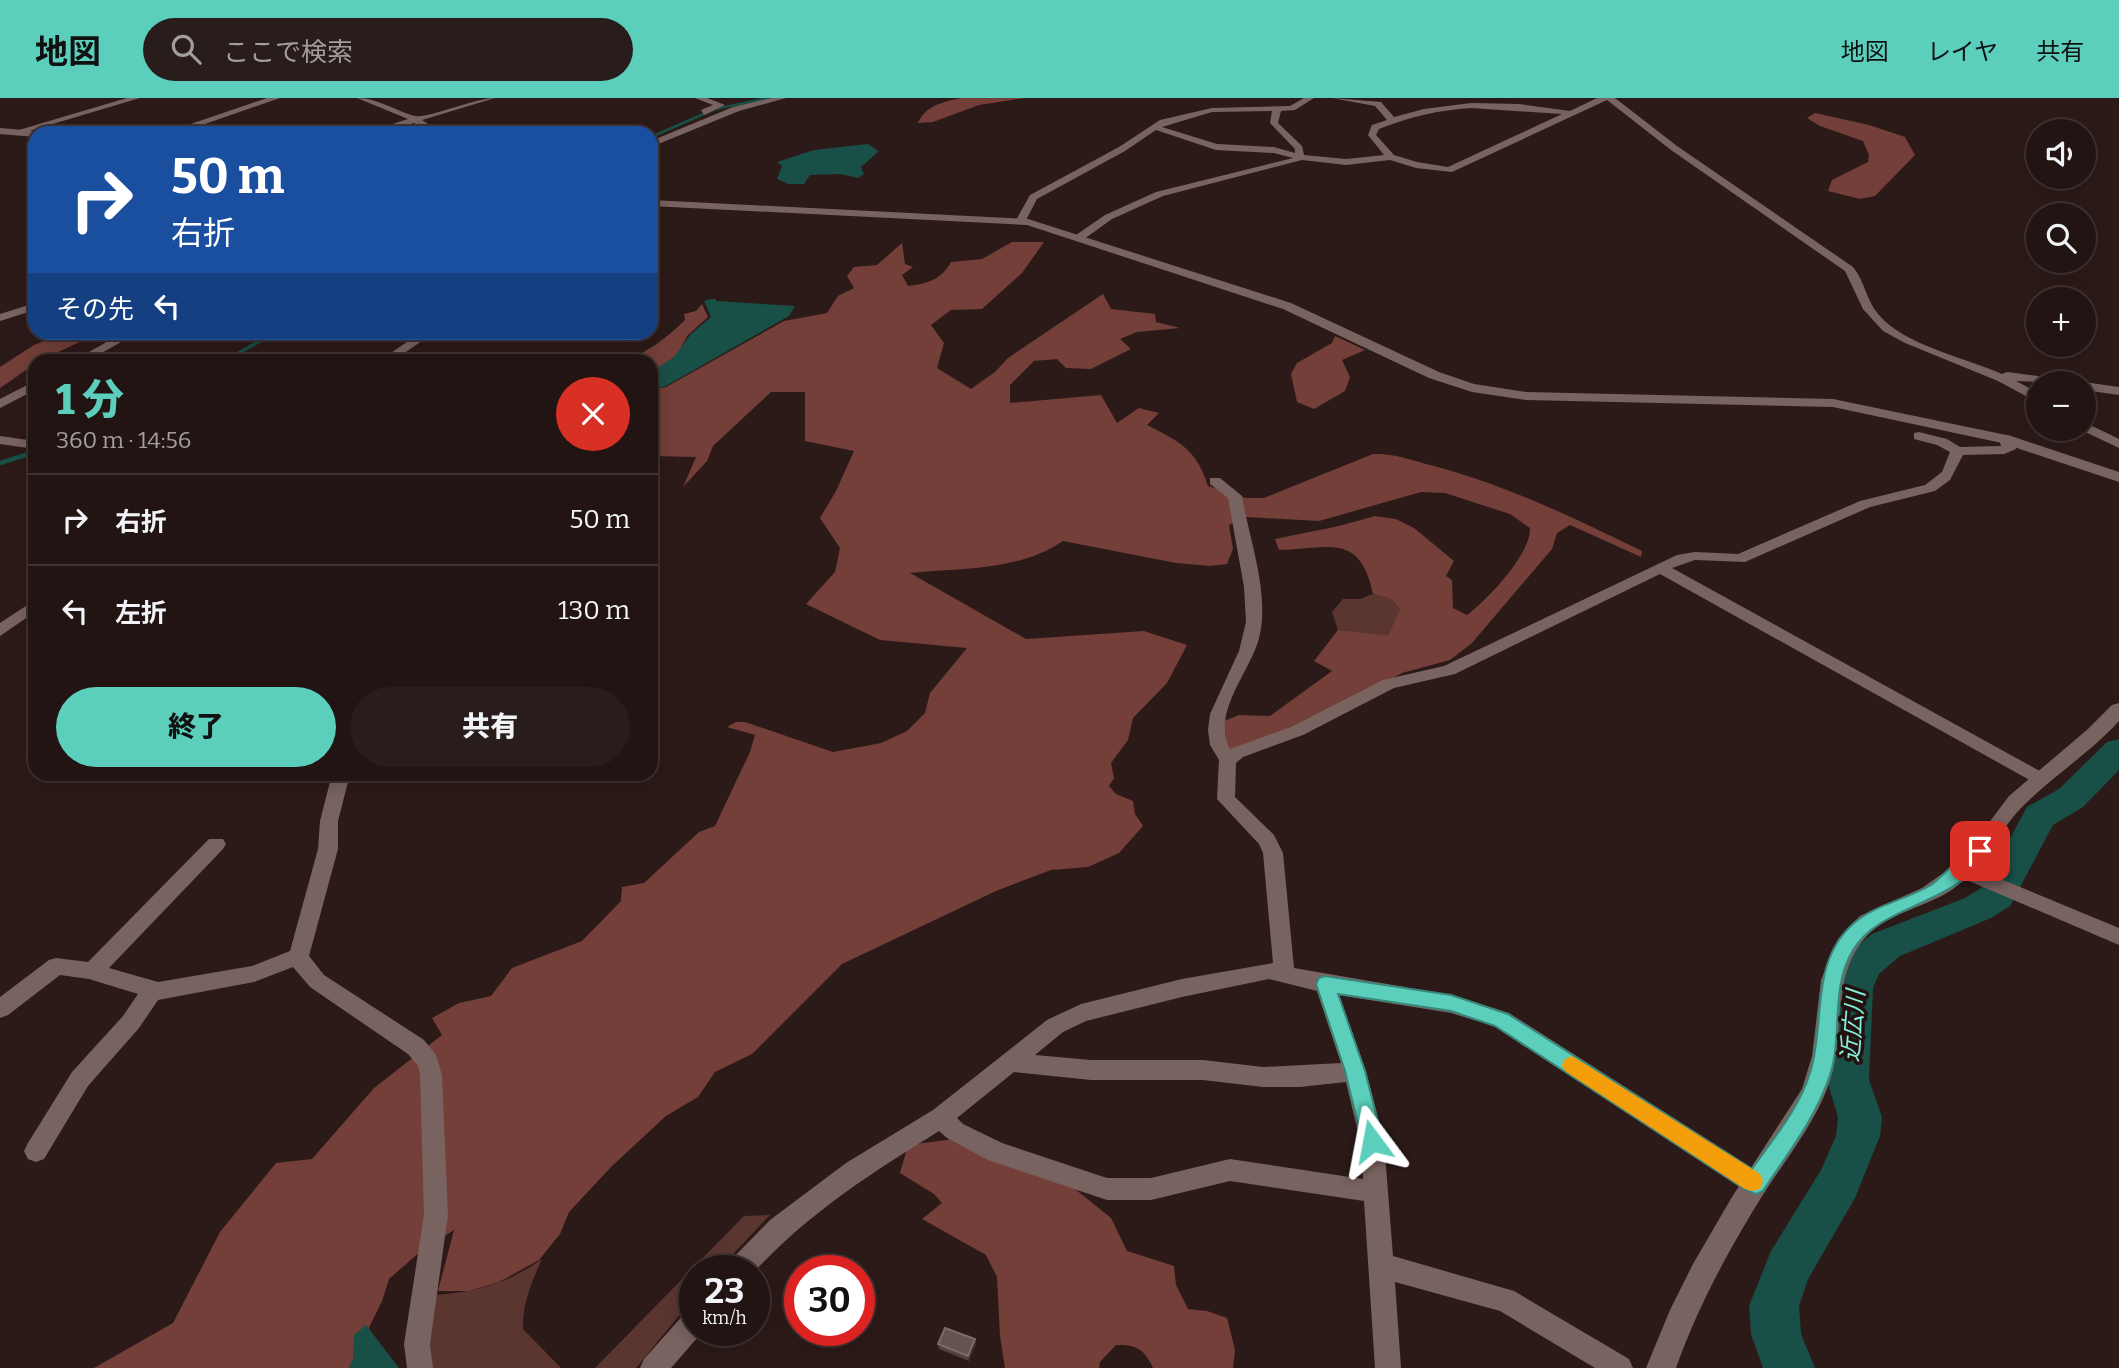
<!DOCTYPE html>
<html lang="ja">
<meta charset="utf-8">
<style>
body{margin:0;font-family:Bitter,"Noto Sans JP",serif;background:#291d1b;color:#f1f3f6;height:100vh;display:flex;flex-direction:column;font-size:26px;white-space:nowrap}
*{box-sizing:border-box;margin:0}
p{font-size:23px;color:#a29e9f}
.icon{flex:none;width:38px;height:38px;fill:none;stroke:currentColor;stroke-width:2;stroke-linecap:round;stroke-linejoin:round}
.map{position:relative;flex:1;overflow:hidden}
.panel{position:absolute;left:28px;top:256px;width:630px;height:427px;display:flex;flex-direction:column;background:#211412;border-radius:21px;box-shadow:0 4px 18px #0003,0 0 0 2px #3e3332}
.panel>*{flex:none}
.banner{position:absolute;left:28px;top:28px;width:630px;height:214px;border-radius:21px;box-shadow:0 4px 18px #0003,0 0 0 2px #3e3332;background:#1a4fa0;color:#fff;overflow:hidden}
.tools{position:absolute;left:2026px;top:21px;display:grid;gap:14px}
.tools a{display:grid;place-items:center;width:70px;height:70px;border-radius:50%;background:#211412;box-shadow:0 4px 18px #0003,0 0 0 2px #3e3332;font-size:35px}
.speed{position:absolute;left:679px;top:1157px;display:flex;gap:14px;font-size:35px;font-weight:700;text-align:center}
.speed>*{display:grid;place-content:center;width:91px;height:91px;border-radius:50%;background:#211412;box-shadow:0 4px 18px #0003,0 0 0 2px #3e3332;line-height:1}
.speed small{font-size:18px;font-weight:400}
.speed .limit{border:10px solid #d22;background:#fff;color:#111}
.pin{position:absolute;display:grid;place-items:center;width:60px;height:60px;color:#fff;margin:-30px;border-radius:14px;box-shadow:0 4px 10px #0006}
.me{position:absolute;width:77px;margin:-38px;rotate:347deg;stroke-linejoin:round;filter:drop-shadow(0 0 5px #0008)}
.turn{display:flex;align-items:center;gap:24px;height:147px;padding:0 28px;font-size:32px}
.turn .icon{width:91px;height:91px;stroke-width:2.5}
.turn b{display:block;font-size:49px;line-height:60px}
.then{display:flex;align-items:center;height:66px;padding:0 28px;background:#0003;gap:14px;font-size:26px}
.round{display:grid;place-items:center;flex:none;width:74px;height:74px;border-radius:37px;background:#291d1b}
.summary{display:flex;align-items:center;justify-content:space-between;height:119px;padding:0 28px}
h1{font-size:42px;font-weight:800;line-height:52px;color:#5bcebc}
.primary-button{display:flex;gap:14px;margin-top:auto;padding:14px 28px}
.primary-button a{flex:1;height:80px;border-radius:42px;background:#5bcebc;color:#111;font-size:28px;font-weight:800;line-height:80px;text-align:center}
.primary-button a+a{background:#291d1b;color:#f1f3f6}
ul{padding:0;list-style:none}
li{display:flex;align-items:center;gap:21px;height:91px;padding:0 28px;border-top:2px solid #3e3332}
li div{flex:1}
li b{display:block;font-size:26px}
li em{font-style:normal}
header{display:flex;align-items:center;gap:42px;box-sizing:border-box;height:98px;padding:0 35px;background:#5bcebc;color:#111}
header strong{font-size:33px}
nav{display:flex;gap:38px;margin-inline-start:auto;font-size:24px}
.search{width:490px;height:63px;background:#291d1b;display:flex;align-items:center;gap:18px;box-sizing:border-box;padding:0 24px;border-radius:38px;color:#a29e9f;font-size:26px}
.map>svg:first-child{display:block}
.green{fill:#5b3631}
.forest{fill:#733f38}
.water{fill:#185047}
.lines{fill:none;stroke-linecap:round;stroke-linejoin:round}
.stream-far2{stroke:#185047;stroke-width:2.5}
.stream-far1{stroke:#185047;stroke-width:3.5}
.stream{stroke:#185047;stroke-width:4.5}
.river{fill:#185047;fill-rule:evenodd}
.minor{fill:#796360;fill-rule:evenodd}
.tertiary{fill:#796360;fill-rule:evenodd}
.wall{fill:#53413e}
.shaded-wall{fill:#3c2a27}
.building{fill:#655350;stroke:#7c6b68;stroke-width:2}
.route{fill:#5bcebc;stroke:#3b867a;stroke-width:2}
.slow{fill:#f59e0b}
.labels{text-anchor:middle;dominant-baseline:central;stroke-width:7;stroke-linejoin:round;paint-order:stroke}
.near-water-label{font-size:24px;font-style:italic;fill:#85f0de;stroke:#22110f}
</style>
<header>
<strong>地図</strong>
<div class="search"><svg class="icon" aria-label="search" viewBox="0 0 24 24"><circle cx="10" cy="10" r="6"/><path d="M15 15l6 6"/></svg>ここで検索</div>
<nav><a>地図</a><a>レイヤ</a><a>共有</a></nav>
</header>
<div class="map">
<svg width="2119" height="1270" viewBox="0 0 2119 1270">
<rect width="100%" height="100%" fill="#2c1a18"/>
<g class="green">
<path d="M 1373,496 L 1391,501 L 1400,511 L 1388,537 L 1338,532 L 1332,514 L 1343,501 L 1360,501 Z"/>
<path d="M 770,1117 L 718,1172 L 695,1172 L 695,1198 L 636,1270 L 595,1270 L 744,1118 Z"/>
<path d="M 542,1161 C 532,1184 522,1205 523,1231 L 561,1270 L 432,1270 L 429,1229 L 433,1197 C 474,1195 509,1185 542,1161 Z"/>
</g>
<g class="forest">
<path d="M 961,0 L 1025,0 L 979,7 L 933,24 L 918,25 C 926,7 943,4 961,0 Z"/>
<path d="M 1815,15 L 1869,27 L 1905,39 L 1915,57 L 1875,98 L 1860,101 L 1828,93 L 1832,82 L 1868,64 L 1869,57 L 1863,43 L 1820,28 L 1807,20 Z"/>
<path d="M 1012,144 L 1044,144 L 1022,175 L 982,211 L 951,212 L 931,227 L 944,245 L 937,270 L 971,291 L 995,274 L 1008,260 L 1103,196 L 1111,211 L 1155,216 L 1156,224 L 1180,230 L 1137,234 L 1120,241 L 1131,251 L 1091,271 L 1066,270 L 1057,261 L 1034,263 L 1010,287 L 1010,305 L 1101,297 L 1117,325 L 1139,310 L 1159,315 L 1147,327 C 1179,343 1197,352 1208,388 L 1246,400 L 1264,400 L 1373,356 C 1392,355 1409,361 1426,366 C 1502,385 1572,419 1642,453 L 1641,459 L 1570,427 L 1557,435 L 1552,451 L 1472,545 L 1450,562 L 1402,575 L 1342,608 L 1274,638 L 1227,653 L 1224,623 L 1239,617 L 1270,618 L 1332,573 L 1314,563 L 1338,532 L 1388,537 L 1400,511 L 1391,501 L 1373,496 C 1360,435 1331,450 1279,452 L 1275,441 L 1339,428 L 1375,418 L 1396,421 L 1414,430 L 1454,463 L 1446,478 L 1452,482 L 1453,510 L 1467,517 C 1488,501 1531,456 1530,430 L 1510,416 L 1445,395 L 1421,394 L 1319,423 L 1247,419 L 1229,427 L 1233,451 L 1227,466 L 1210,468 L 1176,465 L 1063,443 C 1019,473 962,470 910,475 L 1026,541 L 1144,533 L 1187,547 L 1167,585 L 1133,620 L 1128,642 L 1111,665 L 1114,680 L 1109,688 L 1116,696 L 1133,703 L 1135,716 L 1143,728 L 1119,755 L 1088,769 L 1051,772 L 996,793 L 842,866 L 752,956 L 715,974 L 698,999 L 666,1018 L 612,1068 L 569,1114 L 560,1136 L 539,1162 L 499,1184 L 469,1193 L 438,1193 L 454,1132 L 421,1153 L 389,1181 L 382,1203 L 349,1270 L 94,1270 L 173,1225 L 220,1134 L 276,1065 L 312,1061 L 374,990 L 442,937 L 432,920 L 459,905 L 491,898 L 512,870 L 582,843 L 621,803 L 622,789 L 644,785 L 699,734 L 715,728 L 750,654 L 755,637 L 727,629 L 736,624 L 745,624 L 833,654 L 881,645 L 907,633 L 925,615 L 930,595 L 967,550 L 880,542 L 806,506 L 835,474 L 840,450 L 820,420 L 836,393 L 854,353 L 805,343 L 805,294 L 771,294 L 713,348 L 707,363 L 683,389 L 696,359 L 651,358 L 651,292 L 666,289 L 784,223 L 827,215 L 838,198 L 854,190 L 847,178 L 854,169 L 877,167 L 902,145 L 905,166 L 913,169 L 902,177 L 908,188 C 927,186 942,181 951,164 L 982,161 Z"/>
<path d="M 702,206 L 708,219 L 688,237 L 676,258 L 651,276 L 651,262 L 624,262 C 645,257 669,238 685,222 L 684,216 L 696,213 Z"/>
<path d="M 67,234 L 99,235 L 41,262 L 35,262 L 35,266 L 0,290 L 0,269 L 34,247 Z"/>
<path d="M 1335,238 L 1365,252 L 1342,262 L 1350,279 L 1345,293 L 1314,311 L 1297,304 L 1291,276 L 1297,265 L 1332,245 Z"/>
<path d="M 962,1040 L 1075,1091 L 1111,1120 L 1127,1153 L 1174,1168 L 1176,1187 L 1188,1211 L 1207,1213 L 1227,1220 L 1235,1252 L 1233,1270 L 1153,1270 C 1145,1251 1135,1246 1116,1247 L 1100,1264 L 1099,1270 L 1005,1270 L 1000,1238 L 997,1179 L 986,1157 L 922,1121 L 942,1105 L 934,1096 L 900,1075 L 908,1047 Z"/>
</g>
<g class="water">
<path d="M 868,46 L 879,53 L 861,69 L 864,76 L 858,80 L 841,76 L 810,77 L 804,86 L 788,86 L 777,81 L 782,68 L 777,64 L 814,52 Z"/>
<path d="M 711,201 L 716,201 L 716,203 L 795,208 L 789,218 L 664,289 L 651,291 L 651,274 L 674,259 L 691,236 L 711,219 L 704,203 Z"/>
<path d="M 366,1227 L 399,1270 L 349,1270 L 353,1260 L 354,1237 Z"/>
</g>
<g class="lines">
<path class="stream-far2" d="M 651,39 L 715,11 L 769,0"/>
<path class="stream-far1" d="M 226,262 L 276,234"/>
<path class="stream" d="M 0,365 L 35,354"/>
<path class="river" d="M 2119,641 L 2119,672 L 2083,709 L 2053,727 L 2010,808 L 1991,820 L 1900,858 L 1879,876 L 1873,890 L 1869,982 L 1882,1019 L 1880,1038 L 1855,1100 L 1808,1181 L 1799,1208 L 1801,1236 L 1815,1270 L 1763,1270 L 1751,1236 L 1749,1208 L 1771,1153 L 1821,1072 L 1836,1038 L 1838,1019 L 1827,982 L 1833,890 L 1849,855 L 1872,836 L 1965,800 L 1984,788 L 2027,709 L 2059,691 L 2107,644 Z"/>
<g class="minor">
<path d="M 127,0 L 140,0 L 19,36 L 12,34 Z"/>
<path d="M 357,0 C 378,0 395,13 415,18 C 427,21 475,0 495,0 L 422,22 L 442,35 L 432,35 L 414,25 L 378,35 L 365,35 L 408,21 Z"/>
<path d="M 695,0 L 707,0 L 725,7 L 704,17 L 701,12 L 713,7 Z"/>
<path d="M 772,0 L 786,0 L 739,13 L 651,49 L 651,43 L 733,9 Z"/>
<path d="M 1304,0 L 1314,0 L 1295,12 L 1281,13 L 1278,25 L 1302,48 L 1304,57 L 1346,61 L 1384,57 L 1368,37 L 1372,27 L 1387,22 L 1375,8 L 1332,0 L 1381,4 L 1394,19 L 1424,11 L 1471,5 L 1519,6 L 1570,13 L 1597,0 L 1615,0 L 1677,48 L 1853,169 C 1865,183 1866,203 1879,217 C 1904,247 1966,260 2002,276 L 2007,274 L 2061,281 L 2067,285 L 2016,283 L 2039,295 L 2039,304 L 2035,303 L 1998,283 L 1905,245 L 1883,233 L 1863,211 L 1845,173 L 1671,52 L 1607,2 L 1452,74 L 1416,70 L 1390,62 L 1346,67 L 1302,62 L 1163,98 L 1112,121 L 1084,141 L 1076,141 L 1076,137 L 1105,117 L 1156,94 L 1293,60 L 1274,55 L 1216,52 L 1156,32 L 1125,53 L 1037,101 L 1025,124 L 1016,122 L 1030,97 L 1119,49 L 1160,22 L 1212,10 L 1290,8 ZM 1471,10 L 1562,16 L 1448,69 L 1417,64 L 1394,57 L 1376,37 L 1379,31 C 1409,19 1439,12 1471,10 ZM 1272,13 L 1270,25 L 1295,51 L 1295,55 L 1274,49 L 1217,46 L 1162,29 L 1212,14 Z"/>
<path d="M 35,205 L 35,212 L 0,223 L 0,216 Z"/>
<path d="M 124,234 L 139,234 L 89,262 L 75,262 Z"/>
<path d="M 421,234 L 435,234 L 394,262 L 381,262 Z"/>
<path d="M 35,283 L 35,292 L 0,310 L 0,301 Z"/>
<path d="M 2084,284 L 2119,289 L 2119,297 L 2084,292 L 2084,285 L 2080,285 Z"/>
<path d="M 2084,324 L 2119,341 L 2119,350 L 2079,331 L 2084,331 Z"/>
<path d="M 1919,334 L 1947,341 L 1960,349 L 2001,348 L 1999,341 L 2006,337 L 2011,338 L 2016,351 L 2004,356 L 1963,357 L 1950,382 L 1935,393 L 1870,409 L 1745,464 L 1695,462 L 1672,470 L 2047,677 L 2050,681 L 2047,685 L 2035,685 L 1660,476 L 1455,576 L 1394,590 L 1303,637 L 1243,659 L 1236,665 L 1235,699 L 1274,737 L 1283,755 L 1294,870 L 1451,897 L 1509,915 L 1765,1078 L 1768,1086 L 1765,1094 L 1756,1097 L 1747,1094 L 1494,928 L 1451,915 L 1339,897 L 1366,973 L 1384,1043 L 1393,1158 L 1514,1193 L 1629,1261 L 1633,1270 L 1595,1270 L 1500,1213 L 1395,1184 L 1401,1270 L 1375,1270 L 1364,1103 L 1230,1083 L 1151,1102 L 1107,1102 L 988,1062 L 947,1040 L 939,1033 C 870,1076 810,1114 754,1174 L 727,1172 L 730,1163 L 770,1122 L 846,1065 L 933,1012 L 1047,922 L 1081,906 L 1182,881 L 1273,865 L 1263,755 L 1259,746 L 1217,701 L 1219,662 L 1210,647 L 1208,632 L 1210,616 L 1239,553 L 1246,524 L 1244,489 L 1228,400 L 1210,386 L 1210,380 L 1220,380 L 1242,398 C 1249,441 1269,492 1260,536 C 1253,572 1210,613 1230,651 L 1291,629 L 1383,582 L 1444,568 L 1677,457 L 1695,454 L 1738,456 L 1860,403 L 1925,387 L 1942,374 L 1950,354 L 1937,347 L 1914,341 L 1914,335 ZM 1269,881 L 1317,893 L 1341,965 L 1263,969 L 1203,962 L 1091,962 L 1035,957 L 1063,934 L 1086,923 L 1182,899 ZM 1014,974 L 1091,982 L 1203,982 L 1263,989 L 1300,989 L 1346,984 L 1360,1043 L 1363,1081 L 1230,1061 L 1151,1080 L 1107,1080 L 1002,1045 L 963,1026 L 957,1020 Z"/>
<path d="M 0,338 L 35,343 L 35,351 L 0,346 Z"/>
<path d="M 35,502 L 35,514 L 0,538 L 0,525 Z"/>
<path d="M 332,676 L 350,676 L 338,723 L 338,751 L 309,858 L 324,877 L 424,942 L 436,957 L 442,977 L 448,1117 L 430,1246 L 433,1270 L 407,1270 L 404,1246 L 424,1117 L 420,977 L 418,968 L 408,956 L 310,889 L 293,869 L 254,884 L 158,902 L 139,930 L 88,988 L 44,1061 L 36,1064 L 28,1061 L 24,1053 L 28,1045 L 72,974 L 123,918 L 138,896 L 89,881 L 60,877 L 8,917 L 0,920 L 0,899 L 49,862 L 56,860 L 88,864 L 209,741 L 223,741 L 226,746 L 223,751 L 109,870 L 158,884 L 252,868 L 290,853 L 318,751 L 320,723 Z"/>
<path d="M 1962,765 L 2119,830 L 2119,847 L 1955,777 L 1952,772 L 1955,767 Z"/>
<path d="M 695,1210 L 695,1232 L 704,1232 L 671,1270 L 640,1270 L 644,1261 L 686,1214 Z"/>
</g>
<g class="tertiary">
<path d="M 267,0 L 280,0 L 179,35 L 164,35 Z"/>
<path d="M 0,30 L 35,33 L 39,35 L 35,35 L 35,39 L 0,36 Z"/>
<path d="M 651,102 L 1028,121 L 1291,205 L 1439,274 L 1474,286 L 1526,294 L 1833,301 L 2011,338 L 2119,374 L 2119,384 L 2002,345 L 1833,309 L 1526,302 L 1472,294 L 1429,280 L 1283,211 L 1027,127 L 651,108 Z"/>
<path d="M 2119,605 L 2119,623 C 2089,656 2051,679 2020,711 C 1997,736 1985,767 1957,788 C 1929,810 1888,813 1865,840 C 1829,881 1847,943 1827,991 C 1812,1029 1786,1061 1764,1095 C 1729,1151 1698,1208 1676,1270 L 1646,1270 L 1670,1212 L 1693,1166 L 1732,1099 L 1802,991 L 1812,958 L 1821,882 L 1838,841 L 1860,818 L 1922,790 L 1949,771 L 1970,750 L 2009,698 L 2088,631 L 2112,607 Z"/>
</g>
</g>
<path class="wall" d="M 975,1241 L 976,1246 L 969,1263 L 939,1251 L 938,1246 Z"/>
<path class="shaded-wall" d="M 975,1241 L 976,1246 L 969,1263 L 968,1258 Z"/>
<path class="building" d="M 945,1230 L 975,1241 L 968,1258 L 938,1246 Z"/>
<path class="route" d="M 1980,746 L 1986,748 L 1989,753 C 1957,808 1882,805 1853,852 C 1830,890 1843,937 1830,977 C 1816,1020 1787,1056 1763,1093 L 1756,1096 L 1748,1093 L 1495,928 L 1451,913 L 1338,896 L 1365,973 L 1383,1043 L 1379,1050 L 1372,1053 L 1364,1050 L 1345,973 L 1316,886 L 1319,880 L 1325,878 L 1451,897 L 1508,916 L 1752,1071 C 1773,1041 1799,1011 1810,975 C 1826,925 1809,864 1854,825 C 1876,806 1906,802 1931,787 C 1945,777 1967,750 1980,746 Z"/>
<path class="slow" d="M 1572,958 L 1760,1076 L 1763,1083 L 1760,1091 L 1752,1093 L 1745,1091 L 1565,973 L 1562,967 L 1565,961 Z"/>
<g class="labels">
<g class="near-water-label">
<text transform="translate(1853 928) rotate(-85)">近広川</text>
</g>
</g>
</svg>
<div class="tools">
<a><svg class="icon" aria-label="sound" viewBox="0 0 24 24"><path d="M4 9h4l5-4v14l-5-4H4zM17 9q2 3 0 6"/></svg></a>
<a><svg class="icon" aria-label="search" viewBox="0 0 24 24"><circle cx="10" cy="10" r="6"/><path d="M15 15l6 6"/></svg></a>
<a>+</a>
<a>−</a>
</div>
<div class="speed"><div>23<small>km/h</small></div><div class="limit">30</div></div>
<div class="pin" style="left:1980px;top:753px;background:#d93025"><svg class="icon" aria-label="arrive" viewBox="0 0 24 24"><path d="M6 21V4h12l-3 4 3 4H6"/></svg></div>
<svg class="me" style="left:1372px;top:1043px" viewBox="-20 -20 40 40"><path d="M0-17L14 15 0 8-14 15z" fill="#5bcebc" stroke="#fff" stroke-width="4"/></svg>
<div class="banner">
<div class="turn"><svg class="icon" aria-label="right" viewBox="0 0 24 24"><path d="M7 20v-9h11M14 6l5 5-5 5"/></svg><div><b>50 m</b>右折</div></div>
<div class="then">その先<svg class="icon" aria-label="left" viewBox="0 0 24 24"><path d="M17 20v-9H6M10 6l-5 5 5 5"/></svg></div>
</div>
<section class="panel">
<div class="summary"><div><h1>1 分</h1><p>360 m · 14:56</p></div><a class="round" style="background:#d93025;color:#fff"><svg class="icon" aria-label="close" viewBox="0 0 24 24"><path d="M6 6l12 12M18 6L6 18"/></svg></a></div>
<ul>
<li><svg class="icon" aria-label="right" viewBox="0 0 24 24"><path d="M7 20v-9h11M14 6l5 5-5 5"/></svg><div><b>右折</b></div><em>50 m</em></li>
<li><svg class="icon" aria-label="left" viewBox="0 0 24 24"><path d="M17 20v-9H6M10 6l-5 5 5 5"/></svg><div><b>左折</b></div><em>130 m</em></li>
</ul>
<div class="primary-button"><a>終了</a><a>共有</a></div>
</section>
</div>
